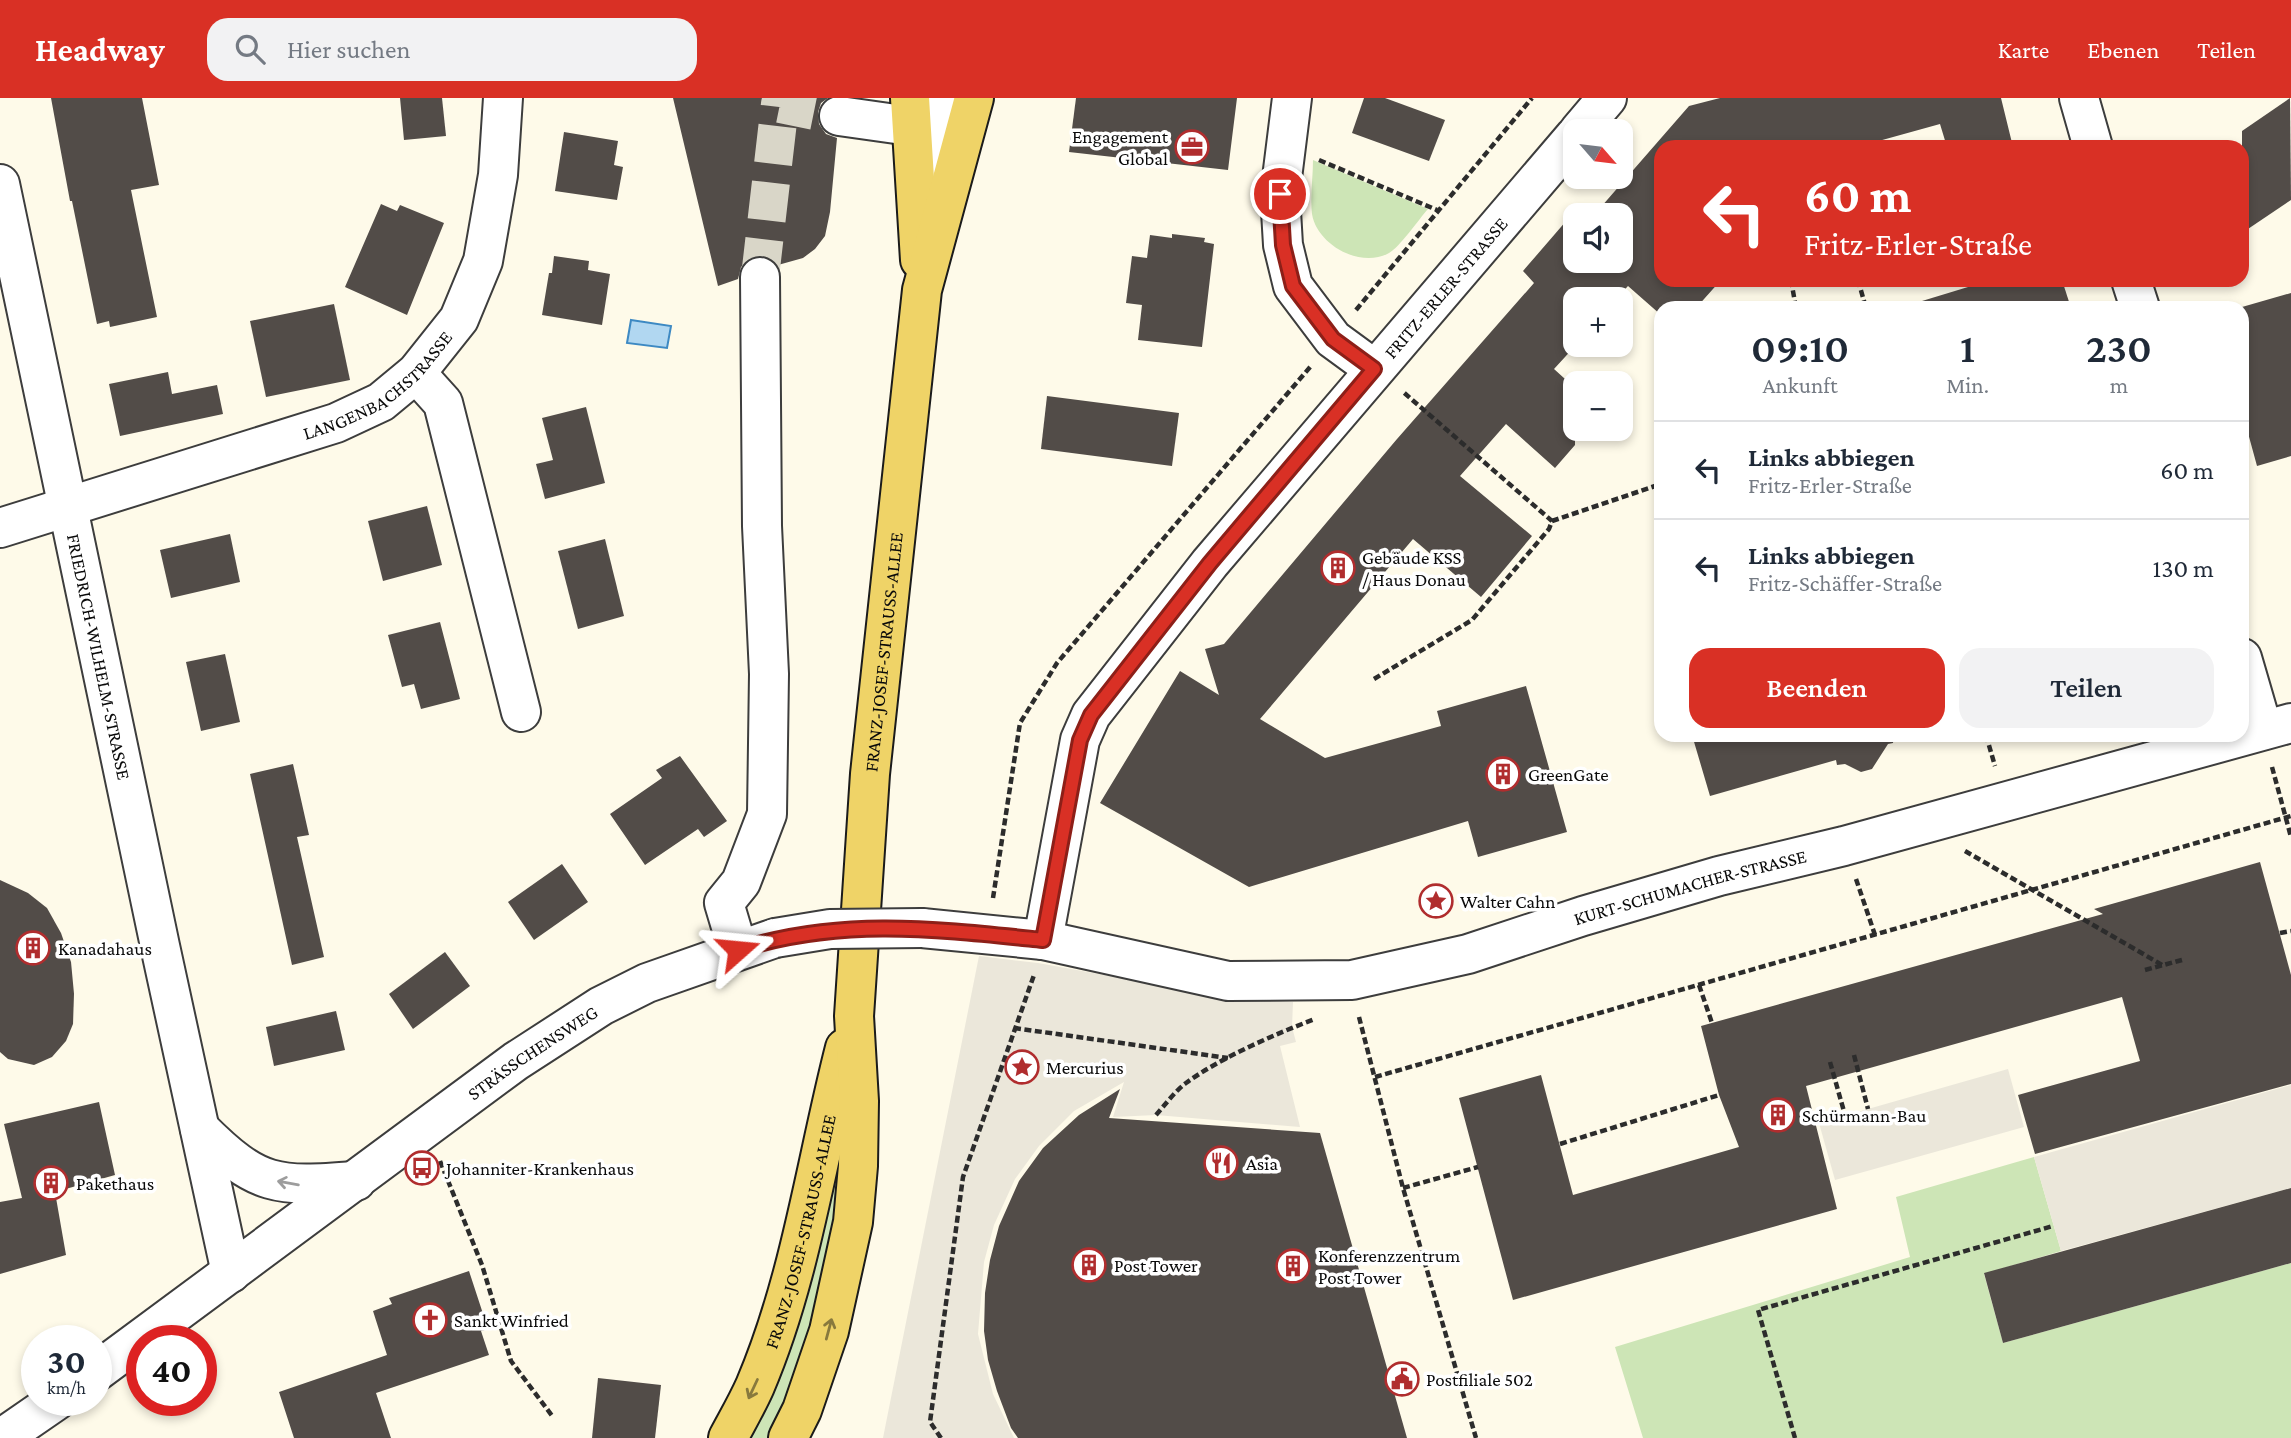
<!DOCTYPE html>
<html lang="de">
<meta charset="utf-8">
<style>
body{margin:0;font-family:"Crimson Pro",serif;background:#f2f2f3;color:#1f2937;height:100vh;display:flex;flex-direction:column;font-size:26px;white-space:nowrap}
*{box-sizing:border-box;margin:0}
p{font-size:23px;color:#747a83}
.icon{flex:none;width:38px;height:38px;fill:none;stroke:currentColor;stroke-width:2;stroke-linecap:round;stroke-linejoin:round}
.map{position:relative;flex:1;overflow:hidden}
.sheet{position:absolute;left:1654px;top:203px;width:595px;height:441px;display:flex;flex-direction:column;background:#fff;border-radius:21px;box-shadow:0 4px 10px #0003}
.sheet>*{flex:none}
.banner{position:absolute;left:1654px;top:42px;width:595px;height:147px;border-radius:21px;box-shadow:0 4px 10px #0003;background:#d93025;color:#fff;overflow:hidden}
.needle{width:46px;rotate:118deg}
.fabs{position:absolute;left:1563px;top:21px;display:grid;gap:14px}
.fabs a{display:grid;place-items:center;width:70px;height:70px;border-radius:14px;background:#fff;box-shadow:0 4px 10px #0003;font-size:35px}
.speed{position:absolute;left:21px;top:1227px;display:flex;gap:14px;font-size:35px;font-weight:700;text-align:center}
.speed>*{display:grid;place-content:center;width:91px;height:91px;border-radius:50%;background:#fff;box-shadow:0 4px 10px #0003;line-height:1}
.speed small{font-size:18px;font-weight:400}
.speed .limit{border:10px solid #d22;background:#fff;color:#111}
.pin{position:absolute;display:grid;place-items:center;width:60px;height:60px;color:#fff;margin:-30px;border:4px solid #fff;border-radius:50%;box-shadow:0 2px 7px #0007}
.me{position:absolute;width:77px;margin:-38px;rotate:72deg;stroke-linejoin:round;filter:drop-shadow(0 0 5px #0008)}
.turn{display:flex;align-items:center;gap:24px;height:147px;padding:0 35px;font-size:32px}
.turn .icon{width:91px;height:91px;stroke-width:2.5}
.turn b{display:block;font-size:49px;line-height:60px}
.eta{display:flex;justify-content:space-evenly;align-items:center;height:119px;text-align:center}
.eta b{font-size:42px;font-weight:600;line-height:49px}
.primary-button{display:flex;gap:14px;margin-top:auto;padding:14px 35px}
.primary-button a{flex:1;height:80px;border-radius:21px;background:#d93025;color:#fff;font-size:28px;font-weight:600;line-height:80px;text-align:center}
.primary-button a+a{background:#f2f2f3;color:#1f2937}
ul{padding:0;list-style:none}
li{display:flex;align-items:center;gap:21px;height:98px;padding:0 35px;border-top:2px solid #e0e1e3}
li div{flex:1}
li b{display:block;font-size:26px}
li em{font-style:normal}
header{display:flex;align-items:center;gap:42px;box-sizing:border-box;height:98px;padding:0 35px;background:#d93025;color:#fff}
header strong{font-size:33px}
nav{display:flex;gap:38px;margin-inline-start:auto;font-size:24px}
.search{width:490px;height:63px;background:#f2f2f3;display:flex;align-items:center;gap:18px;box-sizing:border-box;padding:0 24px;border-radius:21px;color:#747a83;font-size:26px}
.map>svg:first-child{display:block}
.green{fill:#cde5b6}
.plaza{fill:#ebe7da}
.water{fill:#b1d7f1;stroke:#3d89c3;stroke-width:2}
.building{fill:#524c48}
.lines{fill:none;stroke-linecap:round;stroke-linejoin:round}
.minor-tunnel{stroke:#d9d6c8;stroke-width:38;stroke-dasharray:38 19;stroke-linecap:butt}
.minor-casing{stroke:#3d3d3d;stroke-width:42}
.major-casing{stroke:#1b1b1b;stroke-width:42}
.path{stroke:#2c2c2c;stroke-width:4.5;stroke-dasharray:7 3.5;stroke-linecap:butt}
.minor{stroke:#fff;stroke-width:38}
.major{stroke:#efd367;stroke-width:38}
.minor-bridge-casing{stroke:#3d3d3d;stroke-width:42;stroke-linecap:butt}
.minor-bridge{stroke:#fff;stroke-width:38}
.oneway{stroke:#9d9d9d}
.oneway2{stroke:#88793d}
.route-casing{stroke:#8d1f18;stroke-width:18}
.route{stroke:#d93025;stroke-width:12}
.labels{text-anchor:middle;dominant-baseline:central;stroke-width:7;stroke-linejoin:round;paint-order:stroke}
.poi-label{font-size:19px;fill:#0a0a0a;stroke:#fff;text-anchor:start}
.street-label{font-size:19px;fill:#0a0a0a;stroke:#fff}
</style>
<header>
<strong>Headway</strong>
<div class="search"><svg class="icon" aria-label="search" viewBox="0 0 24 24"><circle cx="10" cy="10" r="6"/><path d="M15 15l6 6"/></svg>Hier suchen</div>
<nav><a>Karte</a><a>Ebenen</a><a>Teilen</a></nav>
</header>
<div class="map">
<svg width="2291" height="1340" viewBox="0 0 2291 1340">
<rect width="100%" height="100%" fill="#fefae9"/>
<g class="green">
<path d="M 1313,62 L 1428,111 C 1419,121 1399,150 1389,155 C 1361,171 1317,147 1312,116 C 1310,99 1313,79 1313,62 Z"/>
<path d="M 2034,1059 L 2061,1153 L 1984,1176 L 2003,1245 L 2291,1165 L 2291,1340 L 1643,1340 L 1615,1249 L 1910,1159 L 1896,1099 Z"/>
<path d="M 838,1063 L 841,1063 C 830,1159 813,1254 767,1340 L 748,1340 Z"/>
</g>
<g class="plaza">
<path d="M 979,858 L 1038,865 L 1226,899 L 1293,904 L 1292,929 L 1296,944 L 1280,948 L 1300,1029 L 1156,1017 L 1113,1019 L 1124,984 L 1074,1013 L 1039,1048 L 1015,1081 L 994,1127 L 984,1164 L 978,1236 L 993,1296 L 1014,1340 L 883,1340 Z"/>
<path d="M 2008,971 L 2024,1029 L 1835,1082 L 1819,1025 Z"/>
<path d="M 2291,987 L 2291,1090 L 2061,1153 L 2034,1059 Z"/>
</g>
<path class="water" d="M 631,222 L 671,228 L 667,250 L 627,245 Z"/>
<g class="building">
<path d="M 51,0 L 142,0 L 159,87 L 131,92 L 157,219 L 110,229 L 109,223 L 97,226 L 72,103 L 70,103 Z"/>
<path d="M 400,0 L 442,0 L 446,38 L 404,42 Z"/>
<path d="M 673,0 L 828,0 L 821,5 L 818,14 L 819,26 L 826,36 L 837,40 L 830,114 L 825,138 L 815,151 L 803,160 L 778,167 L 770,160 L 760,157 L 750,160 L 741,169 L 738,181 L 718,188 Z"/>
<path d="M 1076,0 L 1237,0 L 1228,72 L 1069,54 Z"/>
<path d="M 1364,0 L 1385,0 L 1445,22 L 1429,63 L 1352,35 Z"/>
<path d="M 1720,0 L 2001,0 L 2013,49 L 1947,49 L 1940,26 L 1857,49 L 1661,49 L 1661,182 L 1721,182 L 1696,210 L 1661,210 L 1661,217 L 1628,188 L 1616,201 L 1575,201 L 1576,247 L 1554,271 L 1575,290 L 1575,347 L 1555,370 L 1506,326 L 1460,378 L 1532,438 L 1481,499 L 1413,441 L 1260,621 L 1325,660 L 1441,628 L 1437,613 L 1526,588 L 1567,734 L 1478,759 L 1468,723 L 1249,789 L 1100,705 L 1180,573 L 1219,597 L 1205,551 L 1224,546 L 1397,341 L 1534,185 L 1523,173 L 1567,122 L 1575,130 L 1575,163 L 1620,163 L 1620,117 L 1594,117 L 1689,8 Z"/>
<path d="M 2290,0 L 2291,102 L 2242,135 L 2242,33 Z"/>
<path d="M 564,34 L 618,43 L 614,67 L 623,69 L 617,102 L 555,93 Z"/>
<path d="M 381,106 L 397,113 L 400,107 L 444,125 L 407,217 L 345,189 Z"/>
<path d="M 1172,136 L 1205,140 L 1204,144 L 1214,146 L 1202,249 L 1138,242 L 1142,207 L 1126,205 L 1132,158 L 1147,160 L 1150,137 L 1172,140 Z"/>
<path d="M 554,158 L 589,163 L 588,172 L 610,176 L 602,227 L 542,217 L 549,175 L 552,175 Z"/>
<path d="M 1991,182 L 2062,182 L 2071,210 L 1923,210 L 1922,203 Z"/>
<path d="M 2291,195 L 2291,358 L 2257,368 L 2242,313 L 2242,209 Z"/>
<path d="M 334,206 L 350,282 L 266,299 L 250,223 Z"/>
<path d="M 168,274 L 172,296 L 217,287 L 223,316 L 120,338 L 109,286 Z"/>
<path d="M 1047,298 L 1179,315 L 1172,368 L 1041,351 Z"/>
<path d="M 586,309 L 605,385 L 545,401 L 536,366 L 553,362 L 542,320 Z"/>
<path d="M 427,408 L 442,467 L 383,483 L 368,423 Z"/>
<path d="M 230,436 L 240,484 L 171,500 L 160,452 Z"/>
<path d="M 605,441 L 624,518 L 578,531 L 558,453 Z"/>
<path d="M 440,524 L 460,601 L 421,611 L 414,586 L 402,589 L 388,537 Z"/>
<path d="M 225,556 L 240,624 L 201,633 L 186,564 Z"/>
<path d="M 1692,637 L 1894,637 L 1893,645 L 1888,646 L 1872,671 L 1861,674 L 1845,666 L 1837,667 L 1836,662 L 1710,698 Z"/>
<path d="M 680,658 L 727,723 L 704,739 L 698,731 L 645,767 L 610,716 L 662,680 L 656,672 Z"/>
<path d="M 293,666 L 309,737 L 297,739 L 324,859 L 292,867 L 250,676 Z"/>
<path d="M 2260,764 L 2291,877 L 2291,986 L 2035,1056 L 2018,997 L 2140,963 L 2122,899 L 1806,988 L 1837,1111 L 1513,1202 L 1459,1000 L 1541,977 L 1573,1097 L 1739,1049 L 1719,997 L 1701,928 L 2103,816 L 2094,811 Z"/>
<path d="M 562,766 L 588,804 L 534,842 L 508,804 Z"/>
<path d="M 0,782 L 28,795 L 47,810 L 61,835 L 71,864 L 74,896 L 73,926 L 66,943 L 52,959 L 34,967 L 8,961 L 0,954 Z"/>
<path d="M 445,854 L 470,888 L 413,931 L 389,896 Z"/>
<path d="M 336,913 L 345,952 L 274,968 L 266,929 Z"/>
<path d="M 1120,991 L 1109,1020 L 1320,1035 L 1407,1340 L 1018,1340 L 1011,1330 L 997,1293 L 988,1262 L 984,1233 L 985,1195 L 990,1162 L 999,1128 L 1019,1083 L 1043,1050 L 1079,1017 Z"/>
<path d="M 99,1004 L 115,1077 L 55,1094 L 66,1157 L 0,1176 L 0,1104 L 22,1100 L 4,1026 Z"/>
<path d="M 2291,1090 L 2291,1165 L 2003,1245 L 1984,1175 Z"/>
<path d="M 469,1173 L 488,1231 L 481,1233 L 489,1257 L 376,1295 L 391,1340 L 294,1340 L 279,1294 L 387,1257 L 373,1213 L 392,1206 L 389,1200 Z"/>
<path d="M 598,1280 L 661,1287 L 655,1340 L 592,1340 Z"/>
</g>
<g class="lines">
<path class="minor-tunnel" d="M 760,179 L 780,6 L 839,18"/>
<defs>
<g id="minor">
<path d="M 1292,0 L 1280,96 L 1283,147 L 1293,188 L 1333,241 L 1374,271"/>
<path d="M 2079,0 L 2093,49"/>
<path d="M 839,18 L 910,28"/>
<path d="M 1579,33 L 1607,0"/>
<path id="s1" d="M 0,86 L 160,848 L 231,1175"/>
<path d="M 932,110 L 945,0"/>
<path d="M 2131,182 L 2140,210"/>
<path d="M 416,275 L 443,305 L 521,614"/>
<path id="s2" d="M 0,430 L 336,325 L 381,304 L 416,275 L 459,221 L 483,163 L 498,77 L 503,0"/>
<path d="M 2242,560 L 2263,632"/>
<path id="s3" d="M 922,830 L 1043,842 L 1228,883 L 1352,882 L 1468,856 L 1583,818 L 1719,778 L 1844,748 L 2291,625"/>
<path id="s4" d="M 1043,842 L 1080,642 L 1091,617 L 1210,465 L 1575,38"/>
<path d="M 738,852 L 724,805 L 741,784 L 767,716 L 769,576 L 762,428 L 760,179"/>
<path d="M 200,1031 C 258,1089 276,1089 356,1083"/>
<path id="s5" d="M 96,1274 L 516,963 L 601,908 L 647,885 L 775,840"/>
<path d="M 2,1340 L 57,1302"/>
</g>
<g id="major">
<path d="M 910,0 L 920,162"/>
<path id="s6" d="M 728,1340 C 737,1323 747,1306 755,1288 C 801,1180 816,1063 845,950"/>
<path id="s7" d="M 788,1340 L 802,1312 L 829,1233 L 853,1124 L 858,1068 L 859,1003 L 854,918 L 870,676 L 922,192 L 974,0"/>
</g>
</defs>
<use href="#minor" class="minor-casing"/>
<use href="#major" class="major-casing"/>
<g class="path">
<path d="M 1319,62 L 1437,112"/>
<path d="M 1791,182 L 1796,210"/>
<path d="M 1858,182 L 1866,210"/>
<path d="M 1356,212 L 1532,0"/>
<path d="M 1552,423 L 1661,386"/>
<path d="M 1374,581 L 1472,522 L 1549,431 L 1552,423 L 1402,293"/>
<path d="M 1986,637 L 1995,668"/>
<path d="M 2272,669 L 2291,739"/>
<path d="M 1965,753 L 2164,868"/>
<path d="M 1856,781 L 1875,837"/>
<path d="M 993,800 L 1020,625 L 1057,565 L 1311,268"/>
<path d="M 2280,835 L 2291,833"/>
<path d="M 2145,872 L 2182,862"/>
<path d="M 1699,887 L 1712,925"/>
<path d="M 1359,919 L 1403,1090 L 1476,1340"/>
<path d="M 1014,930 L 1228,960"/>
<path d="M 1854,957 L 1868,1011"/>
<path d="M 1830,964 L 1845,1017"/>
<path d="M 1375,979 L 2291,718"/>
<path d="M 1156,1017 C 1165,1007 1175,993 1186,985 C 1220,960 1275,936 1315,921"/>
<path d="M 1560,1046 L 1719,997"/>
<path d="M 440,1063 L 482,1167 L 511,1263 L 553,1319"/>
<path d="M 1403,1090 L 1478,1069"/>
<path d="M 941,1340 L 930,1324 L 963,1079 L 1034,877"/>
<path d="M 1795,1340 L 1758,1212 L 2053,1128"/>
</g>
<use href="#minor" class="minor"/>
<use href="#major" class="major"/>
<defs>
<path id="minor-bridge" d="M 775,840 L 830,831 L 922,830"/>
</defs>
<use href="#minor-bridge" class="minor-bridge-casing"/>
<use href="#minor-bridge" class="minor-bridge"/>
</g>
<defs><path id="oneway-shaft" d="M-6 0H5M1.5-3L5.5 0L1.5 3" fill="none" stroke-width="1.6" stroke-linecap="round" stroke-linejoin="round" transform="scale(1.75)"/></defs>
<use class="oneway" href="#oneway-shaft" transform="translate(288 1085) rotate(-170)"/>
<g class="oneway2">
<use href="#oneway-shaft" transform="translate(829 1231) rotate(-75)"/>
<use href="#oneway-shaft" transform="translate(753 1291) rotate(115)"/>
</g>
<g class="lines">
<defs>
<path id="route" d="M 738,852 C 841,819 937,831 1043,842 L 1080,642 L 1091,617 L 1210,465 L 1374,271 L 1333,241 L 1293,188 L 1283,147 L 1280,96"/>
</defs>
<use href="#route" class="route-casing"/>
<use href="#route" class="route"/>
</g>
<defs>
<symbol id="office-ring" viewBox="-11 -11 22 22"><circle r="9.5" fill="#fff" stroke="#b02d2e" stroke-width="1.5"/><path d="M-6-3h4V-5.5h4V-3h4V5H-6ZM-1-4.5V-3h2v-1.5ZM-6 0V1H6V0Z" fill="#b02d2e"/></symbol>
<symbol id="building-ring" viewBox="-11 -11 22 22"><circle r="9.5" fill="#fff" stroke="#b02d2e" stroke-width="1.5"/><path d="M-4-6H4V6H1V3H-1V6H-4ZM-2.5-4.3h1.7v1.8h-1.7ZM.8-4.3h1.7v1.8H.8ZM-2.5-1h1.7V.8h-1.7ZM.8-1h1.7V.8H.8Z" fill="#b02d2e"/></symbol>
<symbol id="sight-ring" viewBox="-11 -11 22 22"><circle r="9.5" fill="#fff" stroke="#b02d2e" stroke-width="1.5"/><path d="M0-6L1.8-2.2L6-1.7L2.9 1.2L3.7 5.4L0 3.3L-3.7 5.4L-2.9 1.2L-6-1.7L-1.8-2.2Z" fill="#b02d2e"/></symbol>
<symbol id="restaurant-ring" viewBox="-11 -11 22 22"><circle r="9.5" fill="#fff" stroke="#b02d2e" stroke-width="1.5"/><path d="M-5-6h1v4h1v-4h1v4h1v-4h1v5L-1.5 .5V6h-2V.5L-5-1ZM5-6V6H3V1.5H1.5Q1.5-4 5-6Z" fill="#b02d2e"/></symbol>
<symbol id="bus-ring" viewBox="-11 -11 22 22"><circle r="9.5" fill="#fff" stroke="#b02d2e" stroke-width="1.5"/><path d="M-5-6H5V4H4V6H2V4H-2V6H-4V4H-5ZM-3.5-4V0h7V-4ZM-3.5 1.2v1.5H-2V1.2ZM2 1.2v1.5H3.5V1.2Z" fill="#b02d2e"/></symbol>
<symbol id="church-ring" viewBox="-11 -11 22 22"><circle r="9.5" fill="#fff" stroke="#b02d2e" stroke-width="1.5"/><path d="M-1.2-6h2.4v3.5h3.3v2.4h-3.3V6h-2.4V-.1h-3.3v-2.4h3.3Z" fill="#b02d2e"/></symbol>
<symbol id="civic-ring" viewBox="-11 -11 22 22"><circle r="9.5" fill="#fff" stroke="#b02d2e" stroke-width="1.5"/><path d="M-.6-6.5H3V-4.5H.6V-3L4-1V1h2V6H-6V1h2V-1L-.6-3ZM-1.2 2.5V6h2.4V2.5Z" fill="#b02d2e"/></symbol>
</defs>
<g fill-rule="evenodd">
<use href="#office-ring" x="1173" y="30" width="38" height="38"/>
<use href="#building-ring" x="1319" y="451" width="38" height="38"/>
<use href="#building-ring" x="1484" y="657" width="38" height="38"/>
<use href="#sight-ring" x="1417" y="784" width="38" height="38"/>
<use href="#building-ring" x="14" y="831" width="38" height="38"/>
<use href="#sight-ring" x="1003" y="950" width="38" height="38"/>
<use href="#building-ring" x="1759" y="998" width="38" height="38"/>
<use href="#restaurant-ring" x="1202" y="1046" width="38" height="38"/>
<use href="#bus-ring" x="403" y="1051" width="38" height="38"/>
<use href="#building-ring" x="32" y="1066" width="38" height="38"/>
<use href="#building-ring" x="1070" y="1148" width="38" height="38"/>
<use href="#building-ring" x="1274" y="1149" width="38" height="38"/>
<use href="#church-ring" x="411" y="1203" width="38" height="38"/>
<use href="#civic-ring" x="1383" y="1262" width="38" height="38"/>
</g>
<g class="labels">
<g class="poi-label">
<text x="1168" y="38" text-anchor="end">Engagement<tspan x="1168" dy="22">Global</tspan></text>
<text x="1362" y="459">Gebäude KSS<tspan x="1362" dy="22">/ Haus Donau</tspan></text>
<text x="1528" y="676">GreenGate</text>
<text x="1460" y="803">Walter Cahn</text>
<text x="58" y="850">Kanadahaus</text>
<text x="1046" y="969">Mercurius</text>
<text x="1802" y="1017">Schürmann-Bau</text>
<text x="1246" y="1065">Asia</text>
<text x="446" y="1070">Johanniter-Krankenhaus</text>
<text x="76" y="1085">Pakethaus</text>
<text x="1318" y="1157">Konferenzzentrum<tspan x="1318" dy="22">Post Tower</tspan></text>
<text x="1114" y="1167">Post Tower</text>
<text x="454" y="1222">Sankt Winfried</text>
<text x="1426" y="1281">Postfiliale 502</text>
</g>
<g class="street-label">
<text stroke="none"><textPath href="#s4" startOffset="786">FRITZ-ERLER-STRASSE</textPath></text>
<text stroke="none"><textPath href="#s2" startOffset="408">LANGENBACHSTRASSE</textPath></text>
<text stroke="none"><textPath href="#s7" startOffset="798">FRANZ-JOSEF-STRAUSS-ALLEE</textPath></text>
<text stroke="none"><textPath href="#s1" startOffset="483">FRIEDRICH-WILHELM-STRASSE</textPath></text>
<text stroke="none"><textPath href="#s3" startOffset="786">KURT-SCHUMACHER-STRASSE</textPath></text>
<text stroke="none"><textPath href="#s5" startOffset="541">STRÄSSCHENSWEG</textPath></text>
<text stroke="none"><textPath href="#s6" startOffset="220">FRANZ-JOSEF-STRAUSS-ALLEE</textPath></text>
</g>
</g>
</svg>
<div class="fabs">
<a><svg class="needle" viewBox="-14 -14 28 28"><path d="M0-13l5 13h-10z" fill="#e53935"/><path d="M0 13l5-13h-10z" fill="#747a83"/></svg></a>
<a><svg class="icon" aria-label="sound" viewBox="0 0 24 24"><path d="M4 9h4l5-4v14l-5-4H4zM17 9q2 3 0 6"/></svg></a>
<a>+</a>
<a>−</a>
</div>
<div class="speed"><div>30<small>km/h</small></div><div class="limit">40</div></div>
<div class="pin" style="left:1280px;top:96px;background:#d93025"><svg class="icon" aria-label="arrive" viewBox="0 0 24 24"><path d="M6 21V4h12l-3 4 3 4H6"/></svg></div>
<svg class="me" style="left:738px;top:852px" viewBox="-20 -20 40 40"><path d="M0-17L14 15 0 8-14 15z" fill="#d93025" stroke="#fff" stroke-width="4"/></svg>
<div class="banner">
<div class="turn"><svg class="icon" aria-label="left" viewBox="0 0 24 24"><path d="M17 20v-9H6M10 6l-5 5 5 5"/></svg><div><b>60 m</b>Fritz-Erler-Straße</div></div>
</div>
<section class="sheet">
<div class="eta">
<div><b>09:10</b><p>Ankunft</p></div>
<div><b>1</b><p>Min.</p></div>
<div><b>230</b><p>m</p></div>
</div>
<ul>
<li><svg class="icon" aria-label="left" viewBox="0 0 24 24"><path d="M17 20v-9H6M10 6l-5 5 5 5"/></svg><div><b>Links abbiegen</b><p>Fritz-Erler-Straße</p></div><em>60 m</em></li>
<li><svg class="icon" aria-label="left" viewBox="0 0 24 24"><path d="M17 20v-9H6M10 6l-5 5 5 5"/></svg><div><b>Links abbiegen</b><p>Fritz-Schäffer-Straße</p></div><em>130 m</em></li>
</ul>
<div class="primary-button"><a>Beenden</a><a>Teilen</a></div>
</section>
</div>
